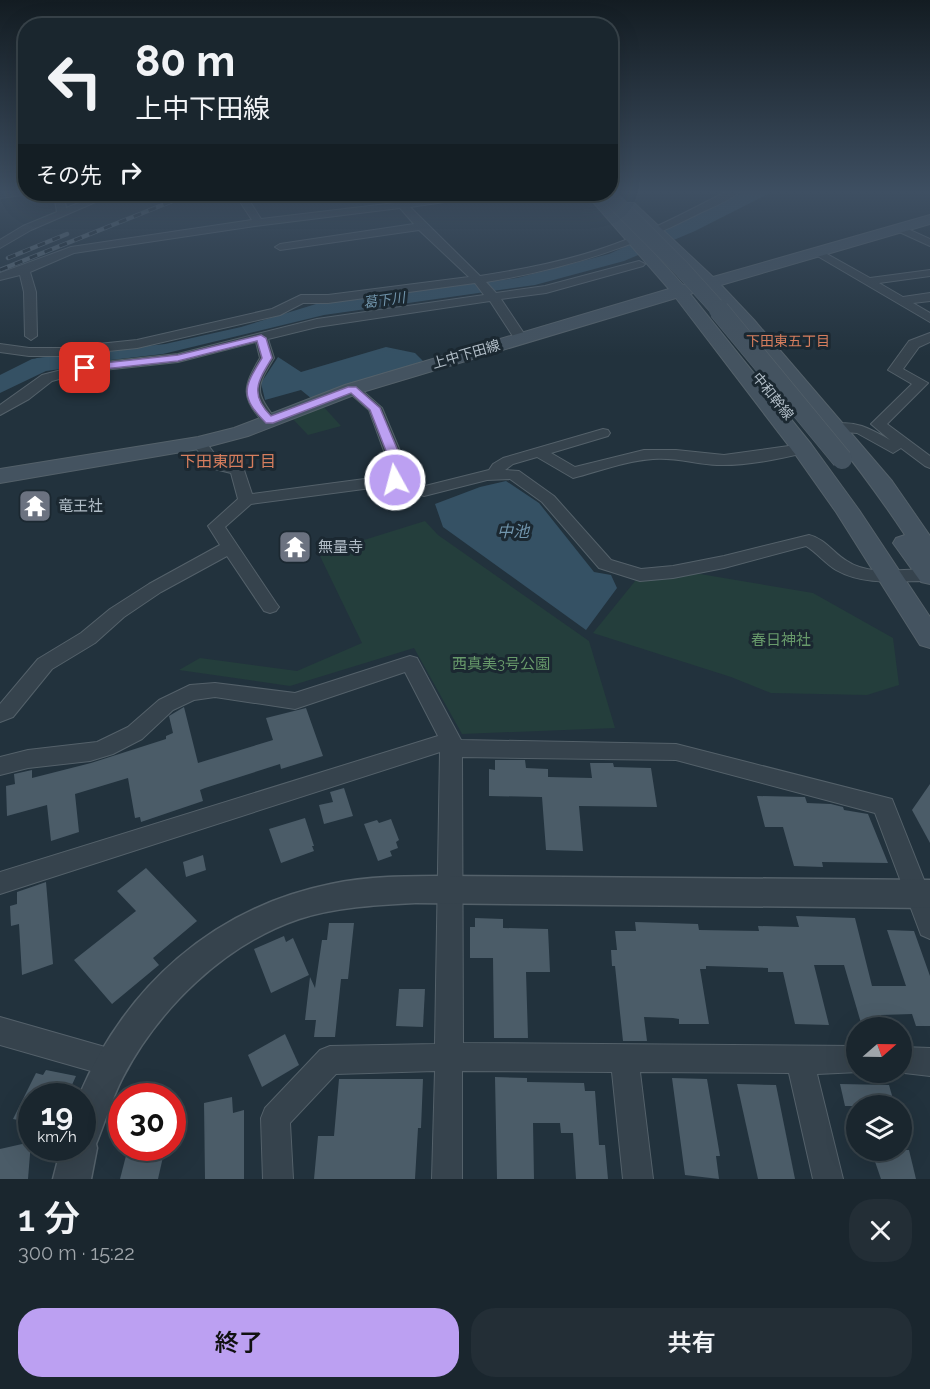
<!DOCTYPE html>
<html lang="ja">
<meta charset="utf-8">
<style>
body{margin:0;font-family:Raleway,"Noto Sans JP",sans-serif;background:#232e36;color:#f1f3f6;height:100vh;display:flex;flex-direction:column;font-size:22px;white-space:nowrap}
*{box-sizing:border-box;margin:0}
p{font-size:20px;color:#9fa5aa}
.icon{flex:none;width:33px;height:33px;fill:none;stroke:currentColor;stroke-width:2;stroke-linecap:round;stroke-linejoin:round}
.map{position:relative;height:1179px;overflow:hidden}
.details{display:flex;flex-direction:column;background:#1a262e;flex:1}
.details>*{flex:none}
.top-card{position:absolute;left:18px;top:18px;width:600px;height:183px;border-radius:24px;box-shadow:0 6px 24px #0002,0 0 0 2px #38434a;background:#1a262e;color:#f1f3f6;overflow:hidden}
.needle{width:39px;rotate:70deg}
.controls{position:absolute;left:846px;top:1017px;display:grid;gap:12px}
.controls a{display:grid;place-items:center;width:66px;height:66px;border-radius:50%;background:#1a262e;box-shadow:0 6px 24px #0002,0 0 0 2px #38434a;font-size:30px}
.speed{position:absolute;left:18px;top:1083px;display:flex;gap:12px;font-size:30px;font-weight:700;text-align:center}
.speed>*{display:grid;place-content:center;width:78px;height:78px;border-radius:50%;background:#1a262e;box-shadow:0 6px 24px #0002,0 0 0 2px #38434a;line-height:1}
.speed small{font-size:15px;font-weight:400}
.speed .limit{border:9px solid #d22;background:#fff;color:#111}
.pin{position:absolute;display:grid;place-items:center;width:51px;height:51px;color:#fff;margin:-26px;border-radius:12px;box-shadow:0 3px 9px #0006}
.me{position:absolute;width:66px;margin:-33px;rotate:353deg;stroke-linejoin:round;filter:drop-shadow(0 0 4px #0008)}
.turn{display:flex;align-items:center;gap:21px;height:126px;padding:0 18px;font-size:27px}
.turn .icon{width:78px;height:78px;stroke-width:2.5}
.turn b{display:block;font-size:42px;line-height:51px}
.then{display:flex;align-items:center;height:57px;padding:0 18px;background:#0003;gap:12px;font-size:22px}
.round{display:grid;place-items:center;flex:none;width:63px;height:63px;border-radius:24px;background:#232e36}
.summary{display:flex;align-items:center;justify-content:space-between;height:102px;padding:0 18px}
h1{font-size:36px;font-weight:600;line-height:45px}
.action{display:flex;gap:12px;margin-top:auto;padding:12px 18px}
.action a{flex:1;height:69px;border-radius:24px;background:#bca0f2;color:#111;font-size:24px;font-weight:600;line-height:69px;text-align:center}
.action a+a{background:#232e36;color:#f1f3f6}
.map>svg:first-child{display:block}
.green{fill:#243e3c}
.water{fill:#355164}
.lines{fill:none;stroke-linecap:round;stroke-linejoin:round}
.river{fill:#355164;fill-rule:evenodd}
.building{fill:#4b5c68}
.minor-casing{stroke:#54616a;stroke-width:2}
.tertiary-casing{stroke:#54616a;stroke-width:3}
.secondary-casing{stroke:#54616a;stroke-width:2}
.minor{fill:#36434d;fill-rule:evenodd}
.tertiary{fill:#36434d;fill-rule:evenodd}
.secondary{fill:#445360;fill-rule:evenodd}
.rail-casing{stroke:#586874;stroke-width:4.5}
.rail{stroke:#1b2831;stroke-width:3;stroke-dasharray:8;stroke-linecap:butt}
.secondary-bridge-far1-casing{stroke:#54616a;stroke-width:17;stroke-linecap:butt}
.secondary-bridge-casing{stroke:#54616a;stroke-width:21;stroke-linecap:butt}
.secondary-bridge-far1{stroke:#445360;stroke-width:16}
.secondary-bridge{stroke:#445360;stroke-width:20}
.route{fill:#bca0f2;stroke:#7a689d;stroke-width:1.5}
.labels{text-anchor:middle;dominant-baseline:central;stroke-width:6;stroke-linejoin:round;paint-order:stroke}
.far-water-label{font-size:14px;font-style:italic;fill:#7195ac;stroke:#1b2831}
.far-neighbourhood-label{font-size:14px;fill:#d77e5e;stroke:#1b2831}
.far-street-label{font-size:14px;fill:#b2bec8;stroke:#1b2831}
.poi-label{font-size:15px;fill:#b2bec8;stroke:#1b2831;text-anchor:start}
.park-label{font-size:15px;fill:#689a6b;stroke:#1b2831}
.neighbourhood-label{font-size:16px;fill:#d77e5e;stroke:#1b2831}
.water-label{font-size:16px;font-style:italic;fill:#7195ac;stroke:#1b2831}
</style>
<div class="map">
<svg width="930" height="1179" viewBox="0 0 930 1179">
<rect width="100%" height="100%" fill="#22323d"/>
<g class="green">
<path d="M 322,405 L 341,426 L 308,435 L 291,417 Z"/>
<path d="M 425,521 L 438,535 L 589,641 L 615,728 L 462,734 L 414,648 L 290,686 L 179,670 L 200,658 L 297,671 L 362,643 L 319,554 Z"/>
<path d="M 700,574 L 813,593 L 893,638 L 899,685 L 867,695 L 771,693 L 731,677 L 593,633 L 640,575 Z"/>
</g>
<g class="water">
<path d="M 747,191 L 774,191 L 695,231 L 624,261 L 535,285 L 324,315 L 163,354 L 50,367 L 34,371 L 24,365 L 37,358 L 165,344 L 241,327 L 316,304 L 517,278 L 609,254 Z"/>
<path d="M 386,347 L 415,353 L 423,361 L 312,399 L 301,390 L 265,400 L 261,383 L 278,357 L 301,372 Z"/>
<path d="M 506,481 L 539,503 L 594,572 L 611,575 L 617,588 L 586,630 L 443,527 L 435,504 L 480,487 Z"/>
</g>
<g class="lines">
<path class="river" d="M 74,354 L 83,356 L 86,361 L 83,366 L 46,371 L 0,393 L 0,375 L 32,359 Z"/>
</g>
<g class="building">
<path d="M 184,707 L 198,763 L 273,740 L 266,718 L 306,708 L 323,756 L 281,769 L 280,764 L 205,788 L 200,790 L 203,801 L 141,822 L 140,817 L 135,818 L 128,778 L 75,794 L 79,832 L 51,841 L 47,805 L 7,816 L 6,786 L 15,784 L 14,774 L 32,770 L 32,778 L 91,763 L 166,739 L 166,736 L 173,733 L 169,716 Z"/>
<path d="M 495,760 L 525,760 L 526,768 L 548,769 L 548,777 L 592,778 L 590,763 L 613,763 L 614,767 L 651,768 L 657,807 L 579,806 L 583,851 L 546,850 L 542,797 L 489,796 L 489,769 L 495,770 Z"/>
<path d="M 930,784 L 930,843 L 912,810 Z"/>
<path d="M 344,788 L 353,816 L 324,824 L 319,805 L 333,802 L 330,792 Z"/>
<path d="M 757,796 L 805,797 L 807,803 L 831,804 L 843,807 L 844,810 L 868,814 L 888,863 L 822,862 L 823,867 L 794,866 L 783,827 L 765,827 Z"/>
<path d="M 305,818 L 314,846 L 312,846 L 314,851 L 281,863 L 269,829 Z"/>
<path d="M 391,819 L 399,840 L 396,842 L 398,848 L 390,851 L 392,856 L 378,861 L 364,824 L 377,820 L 379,823 Z"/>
<path d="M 203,855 L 206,870 L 186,877 L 183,862 Z"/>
<path d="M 146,868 L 197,921 L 153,958 L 159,965 L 112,1004 L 74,960 L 136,911 L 117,891 Z"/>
<path d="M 46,882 L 53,964 L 22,975 L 19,924 L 11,926 L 10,906 L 17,904 L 17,892 Z"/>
<path d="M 796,916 L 855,918 L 872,986 L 906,986 L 887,930 L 914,931 L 930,976 L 930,1026 L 916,1026 L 912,1014 L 881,1015 L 884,1024 L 861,1023 L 844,965 L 814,965 L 829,1025 L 795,1024 L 783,972 L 768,972 L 768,968 L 706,966 L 706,969 L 700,969 L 709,1024 L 679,1024 L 679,1019 L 673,1018 L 644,1017 L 647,1041 L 623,1041 L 615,966 L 612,966 L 611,950 L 617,950 L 615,931 L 636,931 L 635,922 L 698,924 L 699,930 L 759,931 L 758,926 L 799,927 Z"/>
<path d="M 475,918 L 503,919 L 503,928 L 548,929 L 550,972 L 526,972 L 528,1038 L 494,1038 L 493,958 L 470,958 L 470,927 L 475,927 Z"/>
<path d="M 329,923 L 354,923 L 348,979 L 341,979 L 335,1037 L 314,1037 L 316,1020 L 305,1020 L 310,977 L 315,988 L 322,940 L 327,940 Z"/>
<path d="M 284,936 L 286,942 L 293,938 L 309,975 L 271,993 L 254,949 Z"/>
<path d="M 399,989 L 425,989 L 423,1027 L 396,1026 Z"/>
<path d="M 285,1034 L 299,1065 L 262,1087 L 248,1055 Z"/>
<path d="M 46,1070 L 76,1076 L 67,1096 L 32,1096 L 32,1123 L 13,1119 L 36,1073 L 43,1075 Z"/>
<path d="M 495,1077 L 527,1078 L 527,1082 L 584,1083 L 585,1091 L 595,1091 L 599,1145 L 605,1145 L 608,1179 L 576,1179 L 573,1133 L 561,1133 L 560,1123 L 533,1123 L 534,1179 L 497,1179 Z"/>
<path d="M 672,1078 L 707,1079 L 720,1156 L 716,1156 L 719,1179 L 685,1175 Z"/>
<path d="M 339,1079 L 423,1079 L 421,1128 L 418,1128 L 415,1179 L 314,1179 L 318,1136 L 334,1136 Z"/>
<path d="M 737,1084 L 776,1085 L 795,1179 L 758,1179 Z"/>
<path d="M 840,1084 L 889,1085 L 895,1106 L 845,1106 Z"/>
<path d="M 232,1097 L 233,1113 L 244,1110 L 244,1179 L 205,1179 L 204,1103 Z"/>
<path d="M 31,1142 L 28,1179 L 0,1179 L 0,1149 Z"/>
<path d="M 128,1148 L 165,1148 L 158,1179 L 120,1179 Z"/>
<path d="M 871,1150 L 909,1150 L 916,1179 L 881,1179 Z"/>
</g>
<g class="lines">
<defs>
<g id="minor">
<path d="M 26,191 L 26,194 L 30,194 L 0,198 L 0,192 Z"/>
<path d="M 728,191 L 741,191 C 729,201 710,208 696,215 C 629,249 560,270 486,282 L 496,293 L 545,286 L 639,261 L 645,264 L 643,266 L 546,293 L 501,299 L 527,338 L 526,341 L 516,341 L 490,301 L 317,327 L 268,339 L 274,358 C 255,389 255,391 276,420 L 274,423 L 264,423 C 240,397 243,387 260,358 L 256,342 L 178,362 L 85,372 L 52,381 L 29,399 L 0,415 L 0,405 L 42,375 L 85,364 L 178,354 L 317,319 L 484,295 L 475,283 L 328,303 L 303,303 L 280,315 L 137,348 L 60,356 L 29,356 L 0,352 L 0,344 L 29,348 L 60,348 L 137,340 L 272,309 L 301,295 L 328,295 L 469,277 L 419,230 L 280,250 L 275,247 L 280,244 L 414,224 L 400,208 L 255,226 L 74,253 L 30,272 L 36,292 L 37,336 L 31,340 L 25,336 L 24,292 L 20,275 L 0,280 L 0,273 L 71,247 L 252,220 L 235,194 L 245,194 L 261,219 L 395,203 L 388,194 L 398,194 L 405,202 L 462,194 L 484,194 L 479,197 L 410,207 L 480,276 C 526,269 572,260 615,244 C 654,230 691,209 728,191 Z"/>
<path d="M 54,194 L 64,194 L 66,208 L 102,194 L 114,194 L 31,230 L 0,248 L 0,240 L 23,226 L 57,212 Z"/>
<path d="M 899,225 L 930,239 L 930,246 L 895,230 L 895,226 Z"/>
<path d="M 818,249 L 870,278 L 930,270 L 930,276 L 879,283 L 903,297 L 930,293 L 930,301 L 913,303 L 930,313 L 930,322 L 814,254 L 812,252 Z"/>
<path d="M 930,333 L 930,342 L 919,347 L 903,369 L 928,383 L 887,424 L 930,456 L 930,468 L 925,466 L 901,448 L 893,453 L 857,433 L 832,431 L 830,428 L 832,425 C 854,419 871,429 890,440 L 871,424 L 912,384 L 888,370 L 909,341 Z"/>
<path d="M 352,385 L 357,386 L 382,408 L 400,451 L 403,477 L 425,486 L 489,470 L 493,464 L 503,458 L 603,429 L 608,430 L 610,433 L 608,436 L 551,453 L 575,467 L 644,450 L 676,450 L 724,455 L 803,444 L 808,446 L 811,449 L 808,452 C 779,459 747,466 717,465 C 696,464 675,457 653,459 C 625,461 600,471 573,478 L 537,457 L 513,464 L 505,470 L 519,471 L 554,496 L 611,560 L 641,569 L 673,566 L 724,556 L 809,535 C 826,539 833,553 847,561 C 869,576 904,569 930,569 L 930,581 C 898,581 864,586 836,570 C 826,564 817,553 806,546 L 724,568 L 673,578 L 640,581 L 599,568 L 542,502 L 510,479 L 487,480 L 424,496 L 394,485 L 251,504 L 225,527 L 276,603 L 279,607 L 276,611 L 270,613 L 264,611 L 227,556 L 161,592 L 124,617 L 95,643 L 52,669 L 13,717 L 0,722 L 0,704 L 38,659 L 81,633 L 110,609 L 149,584 L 220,545 L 208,526 L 238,499 L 231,473 L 211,468 L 192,443 L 194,440 L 204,440 L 221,462 L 243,467 L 252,494 L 387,476 L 384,451 L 369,410 L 345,389 Z"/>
<path d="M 410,656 L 417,658 L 461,740 L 676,744 L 892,799 L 930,895 L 930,939 L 921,935 L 918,927 L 875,813 L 676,760 L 462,757 L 463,1043 L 856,1046 L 856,1072 L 859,1072 L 817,1074 L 843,1179 L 813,1179 L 789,1073 L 640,1072 L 653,1179 L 623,1179 L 612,1072 L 462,1071 L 462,1179 L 432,1179 L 435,1071 L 336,1074 L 290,1123 L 293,1179 L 263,1179 L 261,1118 L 265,1108 L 320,1050 L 330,1046 L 435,1044 L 440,752 L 0,894 L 0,872 L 438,736 L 405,672 L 295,709 L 215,697 L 194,700 L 173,710 L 142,739 L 113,754 L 90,761 L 28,768 L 0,775 L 0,757 L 28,750 L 97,742 L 128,727 L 159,700 L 190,685 L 215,683 L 295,693 Z"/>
<path d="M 0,1017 L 112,1049 L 122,1053 L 126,1063 L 122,1073 L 112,1077 L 0,1045 Z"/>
<path d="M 902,1047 L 930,1048 L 930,1076 L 896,1072 L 902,1072 Z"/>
</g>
<path id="tertiary" d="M 445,876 L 930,880 L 930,908 L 416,903 C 377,905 336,907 299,919 C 225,944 159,1008 123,1077 C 112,1098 105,1122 96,1144 L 97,1148 L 91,1179 L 53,1179 L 61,1148 L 82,1148 L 82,1096 L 79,1096 C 125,987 213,908 331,884 C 368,876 407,876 445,876 Z"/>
<path id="secondary" d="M 586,194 L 600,194 L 683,285 L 698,281 L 624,209 L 622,206 L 624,203 L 634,203 L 713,277 L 930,215 L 930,224 L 721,285 L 754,320 L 892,481 L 930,536 L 930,584 L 921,582 L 893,543 L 896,538 L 905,535 C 849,450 776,365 706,289 L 690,294 L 811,444 L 859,510 L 930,617 L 930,648 L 920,645 L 836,512 L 795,454 L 676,298 L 359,393 L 248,436 L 199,449 L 0,483 L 0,469 L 198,437 L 234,428 L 345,385 L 669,289 Z"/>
</defs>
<use href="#minor" class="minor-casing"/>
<use href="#tertiary" class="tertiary-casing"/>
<use href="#secondary" class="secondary-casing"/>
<use href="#minor" class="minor"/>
<use href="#tertiary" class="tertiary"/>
<use href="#secondary" class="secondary"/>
<defs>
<g id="rail">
<path d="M 8,258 L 67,234"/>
<path d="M 0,270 L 190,194"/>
</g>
</defs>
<use href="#rail" class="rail-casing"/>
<use href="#rail" class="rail"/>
<defs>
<path id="secondary-bridge-far1" d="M 607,194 L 683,270 L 721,312"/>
<path id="secondary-bridge" d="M 719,310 L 842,459"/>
</defs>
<use href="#secondary-bridge-far1" class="secondary-bridge-far1-casing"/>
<use href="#secondary-bridge" class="secondary-bridge-casing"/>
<use href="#secondary-bridge-far1" class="secondary-bridge-far1"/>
<use href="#secondary-bridge" class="secondary-bridge"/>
</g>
<linearGradient id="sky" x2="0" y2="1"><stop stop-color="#131c22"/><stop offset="0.54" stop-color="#3e4f62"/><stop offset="1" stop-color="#3e4f62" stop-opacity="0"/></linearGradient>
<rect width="930" height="356" fill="url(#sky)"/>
<path class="route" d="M 261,335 L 266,338 L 272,358 C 258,381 249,394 271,416 L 348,387 L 356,387 L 380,408 L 398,451 L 401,480 L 399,483 L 391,483 L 389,480 L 386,451 L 370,410 L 351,393 L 273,423 L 266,423 C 239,396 244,387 262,358 L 257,341 L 178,361 L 85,371 L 79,368 L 85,365 L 178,355 Z"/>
<defs>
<symbol id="temple-square" viewBox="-11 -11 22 22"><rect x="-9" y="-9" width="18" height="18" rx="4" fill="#6b7280" stroke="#1b2831"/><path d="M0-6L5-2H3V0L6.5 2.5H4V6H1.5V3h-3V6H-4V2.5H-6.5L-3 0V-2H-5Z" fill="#fff"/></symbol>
</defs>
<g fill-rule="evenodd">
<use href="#temple-square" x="16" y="487" width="38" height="38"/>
<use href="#temple-square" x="276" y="528" width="38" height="38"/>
</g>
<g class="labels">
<g class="far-water-label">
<text transform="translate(384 300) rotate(-8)">葛下川</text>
</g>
<g class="far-neighbourhood-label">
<text x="788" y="341">下田東五丁目</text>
</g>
<g class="far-street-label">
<text transform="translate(466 354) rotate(-16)">上中下田線</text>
<text transform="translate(773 396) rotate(51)">中和幹線</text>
</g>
<g class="poi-label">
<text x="58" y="506">竜王社</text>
<text x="318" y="547">無量寺</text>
</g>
<g class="park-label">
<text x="781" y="640">春日神社</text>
<text x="501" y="664">西真美3号公園</text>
</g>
<g class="neighbourhood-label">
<text x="228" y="461">下田東四丁目</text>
</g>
<g class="water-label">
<text x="513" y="531">中池</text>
</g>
</g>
</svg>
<div class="controls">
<a><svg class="needle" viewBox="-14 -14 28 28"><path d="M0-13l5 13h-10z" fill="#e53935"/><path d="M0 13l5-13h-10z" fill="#9fa5aa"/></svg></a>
<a><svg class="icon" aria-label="layers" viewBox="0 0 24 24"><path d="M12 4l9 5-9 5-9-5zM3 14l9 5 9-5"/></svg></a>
</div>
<div class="speed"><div>19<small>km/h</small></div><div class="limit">30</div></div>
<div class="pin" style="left:85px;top:368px;background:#d93025"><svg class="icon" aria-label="arrive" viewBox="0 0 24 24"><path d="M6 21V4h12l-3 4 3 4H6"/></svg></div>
<svg class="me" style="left:395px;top:480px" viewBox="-20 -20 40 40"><circle r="17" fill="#bca0f2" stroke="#fff" stroke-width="3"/><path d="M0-11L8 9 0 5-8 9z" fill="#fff"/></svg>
<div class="top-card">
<div class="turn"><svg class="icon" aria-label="left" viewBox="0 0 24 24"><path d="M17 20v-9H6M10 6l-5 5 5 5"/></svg><div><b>80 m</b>上中下田線</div></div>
<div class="then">その先<svg class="icon" aria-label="right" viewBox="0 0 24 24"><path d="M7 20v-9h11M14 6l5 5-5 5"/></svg></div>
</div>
</div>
<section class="details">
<div class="summary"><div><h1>1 分</h1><p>300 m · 15:22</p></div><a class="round"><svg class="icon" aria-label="close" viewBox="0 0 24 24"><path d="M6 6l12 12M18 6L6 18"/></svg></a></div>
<div class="action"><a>終了</a><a>共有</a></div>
</section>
